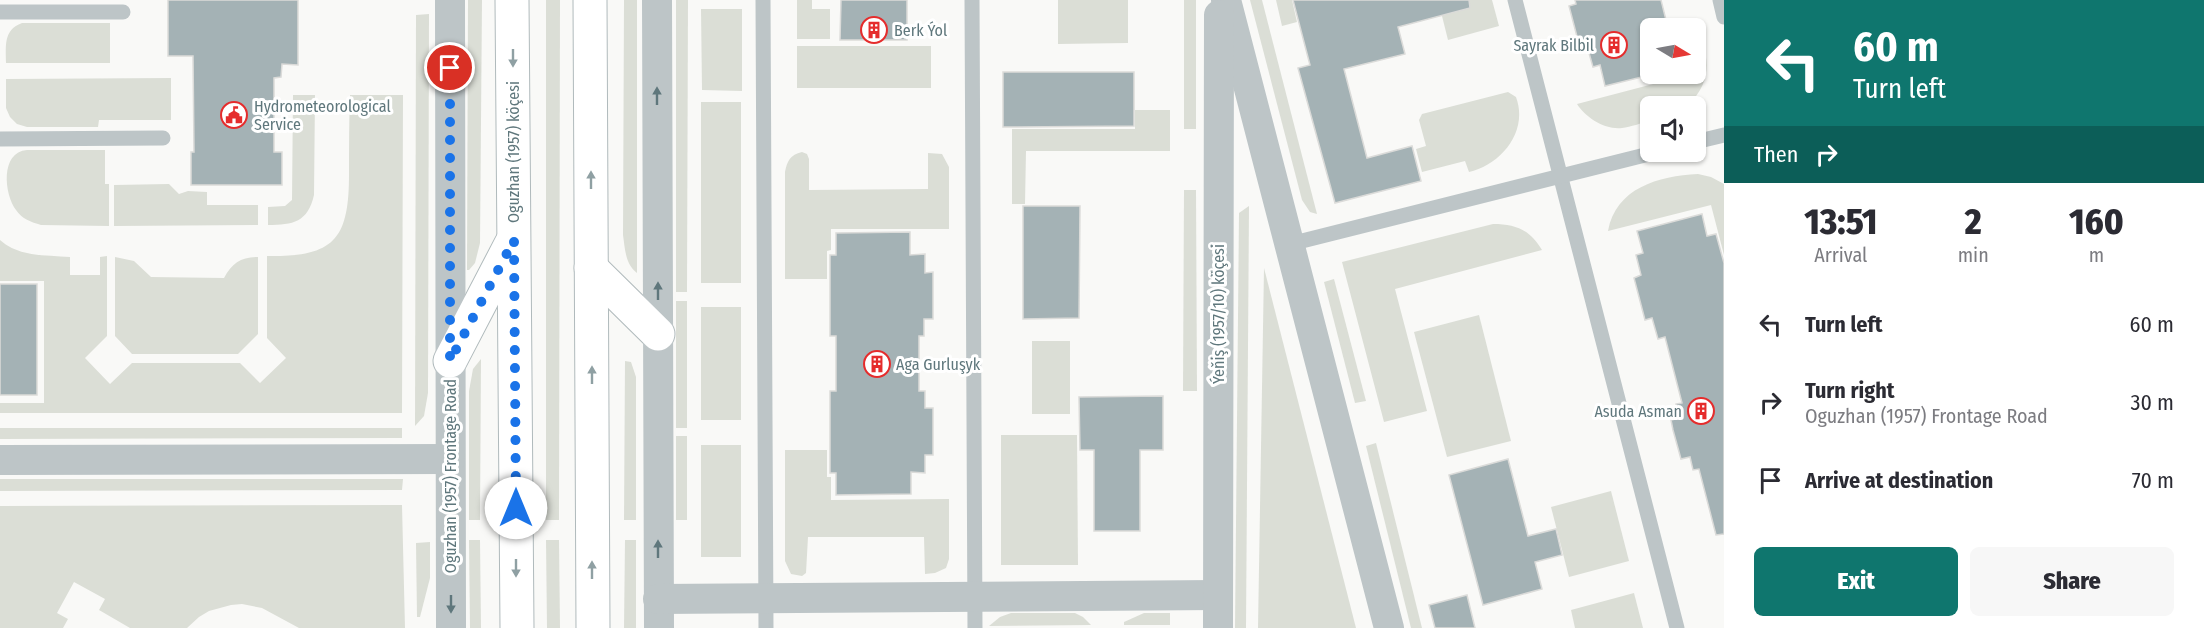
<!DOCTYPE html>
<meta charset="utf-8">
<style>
body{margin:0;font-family:"Fira Sans Condensed",sans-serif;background:#f7f7f7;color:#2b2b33;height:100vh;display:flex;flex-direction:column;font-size:22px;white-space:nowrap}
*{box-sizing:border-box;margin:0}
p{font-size:20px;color:#7c7c81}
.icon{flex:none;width:33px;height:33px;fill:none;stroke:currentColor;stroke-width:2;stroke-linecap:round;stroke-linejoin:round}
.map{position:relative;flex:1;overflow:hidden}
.panel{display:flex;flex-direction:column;background:#fff;width:480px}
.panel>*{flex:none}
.top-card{background:#0f766e;color:#fff;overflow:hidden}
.needle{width:39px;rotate:100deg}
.tools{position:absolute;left:1640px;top:18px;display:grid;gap:12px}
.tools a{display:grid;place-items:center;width:66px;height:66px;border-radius:9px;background:#fff;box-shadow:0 2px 4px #0004;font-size:30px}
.pin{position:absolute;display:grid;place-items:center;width:51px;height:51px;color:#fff;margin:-26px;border:3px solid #fff;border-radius:50%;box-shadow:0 2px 6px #0007}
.me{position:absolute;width:66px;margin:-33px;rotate:0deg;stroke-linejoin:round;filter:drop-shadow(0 0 4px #0008)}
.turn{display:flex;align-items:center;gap:21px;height:126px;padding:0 30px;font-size:27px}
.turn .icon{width:78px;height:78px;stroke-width:2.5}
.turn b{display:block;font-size:42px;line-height:51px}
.then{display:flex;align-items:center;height:57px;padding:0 30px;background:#0003;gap:12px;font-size:22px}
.eta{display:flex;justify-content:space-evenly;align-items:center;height:102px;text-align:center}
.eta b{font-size:36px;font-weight:800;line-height:42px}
.action{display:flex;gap:12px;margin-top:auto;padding:12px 30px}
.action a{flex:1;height:69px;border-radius:9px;background:#0f766e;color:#fff;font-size:24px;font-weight:800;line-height:69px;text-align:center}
.action a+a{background:#f7f7f7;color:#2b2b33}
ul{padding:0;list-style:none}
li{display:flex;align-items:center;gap:18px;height:78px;padding:0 30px}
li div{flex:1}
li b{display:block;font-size:22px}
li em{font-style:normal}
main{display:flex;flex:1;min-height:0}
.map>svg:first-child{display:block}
.green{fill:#dbded6}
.building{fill:#a4b2b5;stroke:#dbdbd9;stroke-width:1.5}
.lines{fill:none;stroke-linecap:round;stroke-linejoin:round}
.secondary-casing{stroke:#b0babc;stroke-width:35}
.lane{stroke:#bdc5c7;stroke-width:15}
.street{stroke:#bdc5c7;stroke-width:30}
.secondary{stroke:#fff;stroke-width:33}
.oneway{fill:#8fa0a3}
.oneway2{fill:#5f777c}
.route{stroke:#1a73e8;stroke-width:10;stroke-dasharray:0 18}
.labels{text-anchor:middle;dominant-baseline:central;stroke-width:6;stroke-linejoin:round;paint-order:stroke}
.poi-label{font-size:16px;fill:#5f777c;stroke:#fff;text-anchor:start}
.street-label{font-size:16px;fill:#5f777c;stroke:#fff}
</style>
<main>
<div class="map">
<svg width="1724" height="628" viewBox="0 0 1724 628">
<rect width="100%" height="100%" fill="#f9f9f7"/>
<g class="green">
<path d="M 468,0 L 482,0 L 480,243 L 475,263 L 469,270 L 467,270 Z"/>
<path d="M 546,0 L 560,0 L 559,520 L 546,520 Z"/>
<path d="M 624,0 L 637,0 L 637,273 C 625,264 625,248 623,235 Z"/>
<path d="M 676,0 L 688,0 L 687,292 L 676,292 Z"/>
<path d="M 797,0 L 812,0 L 812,9 L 830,9 L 830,39 L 797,39 Z"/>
<path d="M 1058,0 L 1128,0 L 1128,43 L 1058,44 Z"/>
<rect x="1184" y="0" width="12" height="129"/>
<path d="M 1250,0 L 1262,0 L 1317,214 L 1310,212 L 1302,200 Z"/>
<path d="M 1276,0 L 1292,0 L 1297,22 L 1282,26 Z"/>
<path d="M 1438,0 L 1492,0 L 1499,26 L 1448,40 Z"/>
<path d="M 701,9 L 742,9 L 742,91 L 702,90 Z"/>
<path d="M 429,14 L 428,393 L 424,416 L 415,426 L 416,15 Z"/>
<path d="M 1697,19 C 1706,54 1717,78 1687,106 L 1650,106 L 1650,121 C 1641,123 1631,127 1622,128 C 1605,130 1586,118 1577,104 L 1676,78 L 1676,74 L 1695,74 L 1695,28 L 1672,28 L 1672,26 Z"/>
<path d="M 22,23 L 110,23 L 110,63 L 6,63 C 6,46 3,30 22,23 Z"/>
<rect x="797" y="46" width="134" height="42"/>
<path d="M 171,78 L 171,120 L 99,120 L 98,127 L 27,127 L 17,124 L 10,117 L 6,108 L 6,79 Z"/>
<path d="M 1508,92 L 1516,97 C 1529,132 1500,165 1469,172 L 1465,161 L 1422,172 L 1416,149 L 1426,146 L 1419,120 L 1422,114 Z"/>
<path d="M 293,95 L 315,95 L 314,195 C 308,222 293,225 268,225 L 268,207 L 285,206 L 292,200 Z"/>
<path d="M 350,95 L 403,95 L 402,413 L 0,413 L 0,403 L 44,403 L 44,281 L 0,281 L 0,240 C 19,257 45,255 70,257 L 70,275 L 100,275 L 100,257 L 107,256 L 107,336 L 85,358 L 110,384 L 132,363 L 240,363 L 260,383 L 286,358 L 267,338 L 267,256 C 334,257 349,240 349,174 C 349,148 349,122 350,95 Z"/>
<rect x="701" y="102" width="40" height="181"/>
<path d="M 1135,110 L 1170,110 L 1170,151 L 1026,151 L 1025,204 L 1012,204 L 1012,129 L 1135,129 Z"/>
<path d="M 105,150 L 105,184 L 109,184 L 109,226 L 41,225 C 31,222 22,219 16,210 C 4,194 0,152 27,150 Z"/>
<path d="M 802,152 L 807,154 L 809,159 L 809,190 L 928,189 L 928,153 L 942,154 L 949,167 L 949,229 L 831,229 L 831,250 L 827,251 L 827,279 L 785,279 L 785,172 C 787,161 790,155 802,152 Z"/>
<path d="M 1698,174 L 1711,177 L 1724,184 L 1724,255 L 1711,205 L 1608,231 C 1616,188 1658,176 1698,174 Z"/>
<path d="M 169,184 L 179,194 L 188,191 L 207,192 L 207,205 L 258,205 L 258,225 L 114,226 L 114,185 Z"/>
<path d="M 1184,190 L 1196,190 L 1197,391 L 1183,391 Z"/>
<path d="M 1249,206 L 1246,628 L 1235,628 L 1239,213 Z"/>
<path d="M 1493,224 C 1516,224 1530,230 1542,250 L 1395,289 L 1427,411 L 1384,422 L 1342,262 Z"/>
<path d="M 115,257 L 134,261 L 151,277 L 224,278 C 232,263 241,257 258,257 L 258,334 L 238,354 L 132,354 L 115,336 Z"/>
<path d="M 1264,268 L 1356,628 L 1258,628 Z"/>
<path d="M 1334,279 L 1366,401 L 1355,403 L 1324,282 Z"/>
<rect x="676" y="301" width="11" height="127"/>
<rect x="701" y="307" width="40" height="113"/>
<path d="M 1479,315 L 1511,441 L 1447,457 L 1414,332 Z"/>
<rect x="1032" y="341" width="38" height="73"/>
<path d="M 481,359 L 480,520 L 469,520 L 469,391 L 473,369 Z"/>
<path d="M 625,361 L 631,362 L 636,377 L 636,520 L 624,520 Z"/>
<path d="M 0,428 L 402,428 L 402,438 L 0,439 Z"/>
<path d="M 1001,435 L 1077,435 L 1078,565 L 1001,565 Z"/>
<rect x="676" y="436" width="11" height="84"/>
<path d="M 1376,443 L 1422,628 L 1411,628 L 1366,446 Z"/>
<rect x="701" y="445" width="40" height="112"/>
<path d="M 785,450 L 827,450 L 827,477 L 831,477 L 831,500 L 949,499 L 949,559 L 946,568 L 935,573 L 925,574 L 924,537 L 808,537 L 806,573 L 802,576 L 791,574 L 785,561 Z"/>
<path d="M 0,479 L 403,479 L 402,490 L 0,491 Z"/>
<path d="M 1611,491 L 1629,561 L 1569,577 L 1551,507 Z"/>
<path d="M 402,505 L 405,628 L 299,628 L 262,608 L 242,604 L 231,605 L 209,611 L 199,617 L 187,628 L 130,628 L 99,610 L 105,599 L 74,582 L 57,613 L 68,619 L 63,628 L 0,628 L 0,506 Z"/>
<path d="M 469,540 L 480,540 L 481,628 L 470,628 Z"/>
<path d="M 546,540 L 559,540 L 560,628 L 547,628 Z"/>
<path d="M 625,540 L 636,540 L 636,628 L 624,628 Z"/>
<path d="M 430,542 L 430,578 L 420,617 L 417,617 L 416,543 Z"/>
<path d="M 1634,593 L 1643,628 L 1575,628 L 1571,610 Z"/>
<path d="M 1011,613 L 1075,613 L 1083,617 L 1091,625 L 989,626 L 1000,617 Z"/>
<path d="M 1144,613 L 1170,613 L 1170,625 L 1124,625 L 1124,622 Z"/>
</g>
<g class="building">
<path d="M 168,0 L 298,0 L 298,65 L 282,64 L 281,77 L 274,78 L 274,152 L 282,152 L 282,185 L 191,185 L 191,152 L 194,152 L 193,56 L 168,56 Z"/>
<path d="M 841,0 L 907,0 L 907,40 L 840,40 Z"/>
<path d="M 1293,0 L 1469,0 L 1470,8 L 1398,27 L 1405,54 L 1344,69 L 1367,158 L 1412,146 L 1421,181 L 1335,203 L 1298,68 L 1310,65 Z"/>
<path d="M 1575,0 L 1661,0 L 1668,28 L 1650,28 L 1650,75 L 1605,86 L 1600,65 L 1593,67 L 1587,46 L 1580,48 L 1569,6 L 1576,4 Z"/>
<path d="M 1003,72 L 1134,72 L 1134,126 L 1003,127 Z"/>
<path d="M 1023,206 L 1080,206 L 1079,318 L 1023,319 Z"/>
<path d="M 1702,214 L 1707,236 L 1716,234 L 1724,263 L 1724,534 L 1716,535 L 1699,469 L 1693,470 L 1690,457 L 1681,459 L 1673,430 L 1671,420 L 1680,418 L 1676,404 L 1682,403 L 1665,337 L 1658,339 L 1652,318 L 1645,320 L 1634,278 L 1641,275 L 1636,255 L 1643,253 L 1637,231 Z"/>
<path d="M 910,232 L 910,255 L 925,254 L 925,273 L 933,272 L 933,319 L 924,319 L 924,336 L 919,336 L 919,391 L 925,391 L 925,408 L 933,408 L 933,455 L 925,455 L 925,473 L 911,472 L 911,494 L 836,495 L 836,473 L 830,473 L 830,391 L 836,391 L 836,336 L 830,336 L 830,255 L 836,255 L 836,233 Z"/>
<rect x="0" y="284" width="37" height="111"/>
<path d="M 1163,396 L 1163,450 L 1140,450 L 1140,531 L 1094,531 L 1094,450 L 1080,450 L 1079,397 Z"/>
<path d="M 1508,459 L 1528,536 L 1556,529 L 1562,555 L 1535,562 L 1542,589 L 1483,605 L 1449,475 Z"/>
<path d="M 1467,595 L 1475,628 L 1435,628 L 1429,605 Z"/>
</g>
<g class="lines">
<defs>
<g id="secondary">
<path d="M 512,0 L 517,628"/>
<path d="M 590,0 L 593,628"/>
<path d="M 591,268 L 658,334"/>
<path d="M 450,361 L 511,244"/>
</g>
</defs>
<use href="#secondary" class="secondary-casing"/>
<g class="lane">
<path d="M 763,0 L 766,628"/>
<path d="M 972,0 L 975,628"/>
<path d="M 1515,0 L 1677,628"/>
<path d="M 1720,0 L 1724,17"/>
<path d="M 0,12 L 123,12"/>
<path d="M 0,139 L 163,138"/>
<path d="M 1695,142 L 1724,135"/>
<path d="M 1290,244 L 1657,152"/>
</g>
<g class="street">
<path d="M 450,0 L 451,628"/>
<path d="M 657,0 L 659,628"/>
<path d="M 1226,0 L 1389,628"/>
<path d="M 0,460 L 450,459"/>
<path d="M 658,599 L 1218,595"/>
<path d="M 1218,628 L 1219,15"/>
</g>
<use href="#secondary" class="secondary"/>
</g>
<defs><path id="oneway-solid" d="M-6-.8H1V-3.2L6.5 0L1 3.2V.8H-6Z" transform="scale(1.5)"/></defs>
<g class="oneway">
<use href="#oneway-solid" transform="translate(513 58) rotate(90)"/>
<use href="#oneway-solid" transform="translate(591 180) rotate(-90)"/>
<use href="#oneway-solid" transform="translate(592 375) rotate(-90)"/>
<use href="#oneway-solid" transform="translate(516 568) rotate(90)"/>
<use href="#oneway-solid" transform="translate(592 570) rotate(-90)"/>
</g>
<g class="oneway2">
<use href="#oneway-solid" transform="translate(657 96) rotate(-90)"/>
<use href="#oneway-solid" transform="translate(658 291) rotate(-90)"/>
<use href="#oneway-solid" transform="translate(658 549) rotate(-90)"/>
<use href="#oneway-solid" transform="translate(451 604) rotate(90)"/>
</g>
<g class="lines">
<path class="route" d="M 450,68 L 450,361 L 514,240 L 516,508"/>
</g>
<defs>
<symbol id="building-ring" viewBox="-11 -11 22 22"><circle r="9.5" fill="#fff" stroke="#e52c2c" stroke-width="1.5"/><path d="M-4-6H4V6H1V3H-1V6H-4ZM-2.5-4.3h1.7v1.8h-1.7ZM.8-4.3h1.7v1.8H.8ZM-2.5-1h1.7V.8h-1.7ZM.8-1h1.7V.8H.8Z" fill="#e52c2c"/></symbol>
<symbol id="civic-ring" viewBox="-11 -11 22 22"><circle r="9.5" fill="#fff" stroke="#e52c2c" stroke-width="1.5"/><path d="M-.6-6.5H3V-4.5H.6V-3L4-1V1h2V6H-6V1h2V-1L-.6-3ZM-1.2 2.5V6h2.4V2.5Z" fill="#e52c2c"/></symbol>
</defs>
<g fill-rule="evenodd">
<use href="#building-ring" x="859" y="15" width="30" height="30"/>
<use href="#building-ring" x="1599" y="30" width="30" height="30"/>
<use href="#civic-ring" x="219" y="100" width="30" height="30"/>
<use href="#building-ring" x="862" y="349" width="30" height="30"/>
<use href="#building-ring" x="1686" y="396" width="30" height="30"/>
</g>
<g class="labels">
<g class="poi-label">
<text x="894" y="30">Berk Ýol</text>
<text x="1594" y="45" text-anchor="end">Sayrak Bilbil</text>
<text x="254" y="106">Hydrometeorological<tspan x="254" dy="18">Service</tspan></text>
<text x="896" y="364">Aga Gurluşyk</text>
<text x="1682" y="411" text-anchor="end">Asuda Asman</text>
</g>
<g class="street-label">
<text transform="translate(513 152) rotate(-90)">Oguzhan (1957) köçesi</text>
<text transform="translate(1218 314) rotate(-90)">Ýeňiş (1957/10) köçesi</text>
<text transform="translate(450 476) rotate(-90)">Oguzhan (1957) Frontage Road</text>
</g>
</g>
</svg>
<div class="tools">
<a><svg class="needle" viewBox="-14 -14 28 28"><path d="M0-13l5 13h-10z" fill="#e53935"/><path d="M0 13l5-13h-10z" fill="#7c7c81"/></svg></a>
<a><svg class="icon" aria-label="sound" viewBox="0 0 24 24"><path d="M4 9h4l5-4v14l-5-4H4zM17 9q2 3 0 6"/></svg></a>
</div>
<div class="pin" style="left:450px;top:68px;background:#d93025"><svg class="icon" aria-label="arrive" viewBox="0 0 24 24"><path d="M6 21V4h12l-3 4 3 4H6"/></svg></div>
<svg class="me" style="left:516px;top:508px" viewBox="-20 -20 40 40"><circle r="19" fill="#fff"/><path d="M0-13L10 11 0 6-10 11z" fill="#1a73e8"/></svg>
</div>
<section class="panel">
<div class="top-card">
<div class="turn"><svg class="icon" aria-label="left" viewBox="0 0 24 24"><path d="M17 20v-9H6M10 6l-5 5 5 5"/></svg><div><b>60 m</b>Turn left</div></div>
<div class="then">Then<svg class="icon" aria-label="right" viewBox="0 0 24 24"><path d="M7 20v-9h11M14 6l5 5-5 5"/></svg></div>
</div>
<div class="eta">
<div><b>13:51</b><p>Arrival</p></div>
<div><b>2</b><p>min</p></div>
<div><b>160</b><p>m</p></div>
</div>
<ul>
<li><svg class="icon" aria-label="left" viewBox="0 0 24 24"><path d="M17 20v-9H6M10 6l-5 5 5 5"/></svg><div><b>Turn left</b></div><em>60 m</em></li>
<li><svg class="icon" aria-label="right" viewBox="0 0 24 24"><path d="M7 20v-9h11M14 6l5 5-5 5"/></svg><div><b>Turn right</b><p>Oguzhan (1957) Frontage Road</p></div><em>30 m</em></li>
<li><svg class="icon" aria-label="arrive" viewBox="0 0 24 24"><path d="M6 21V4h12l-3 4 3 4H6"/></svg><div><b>Arrive at destination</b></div><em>70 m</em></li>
</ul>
<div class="action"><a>Exit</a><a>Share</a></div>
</section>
</main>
